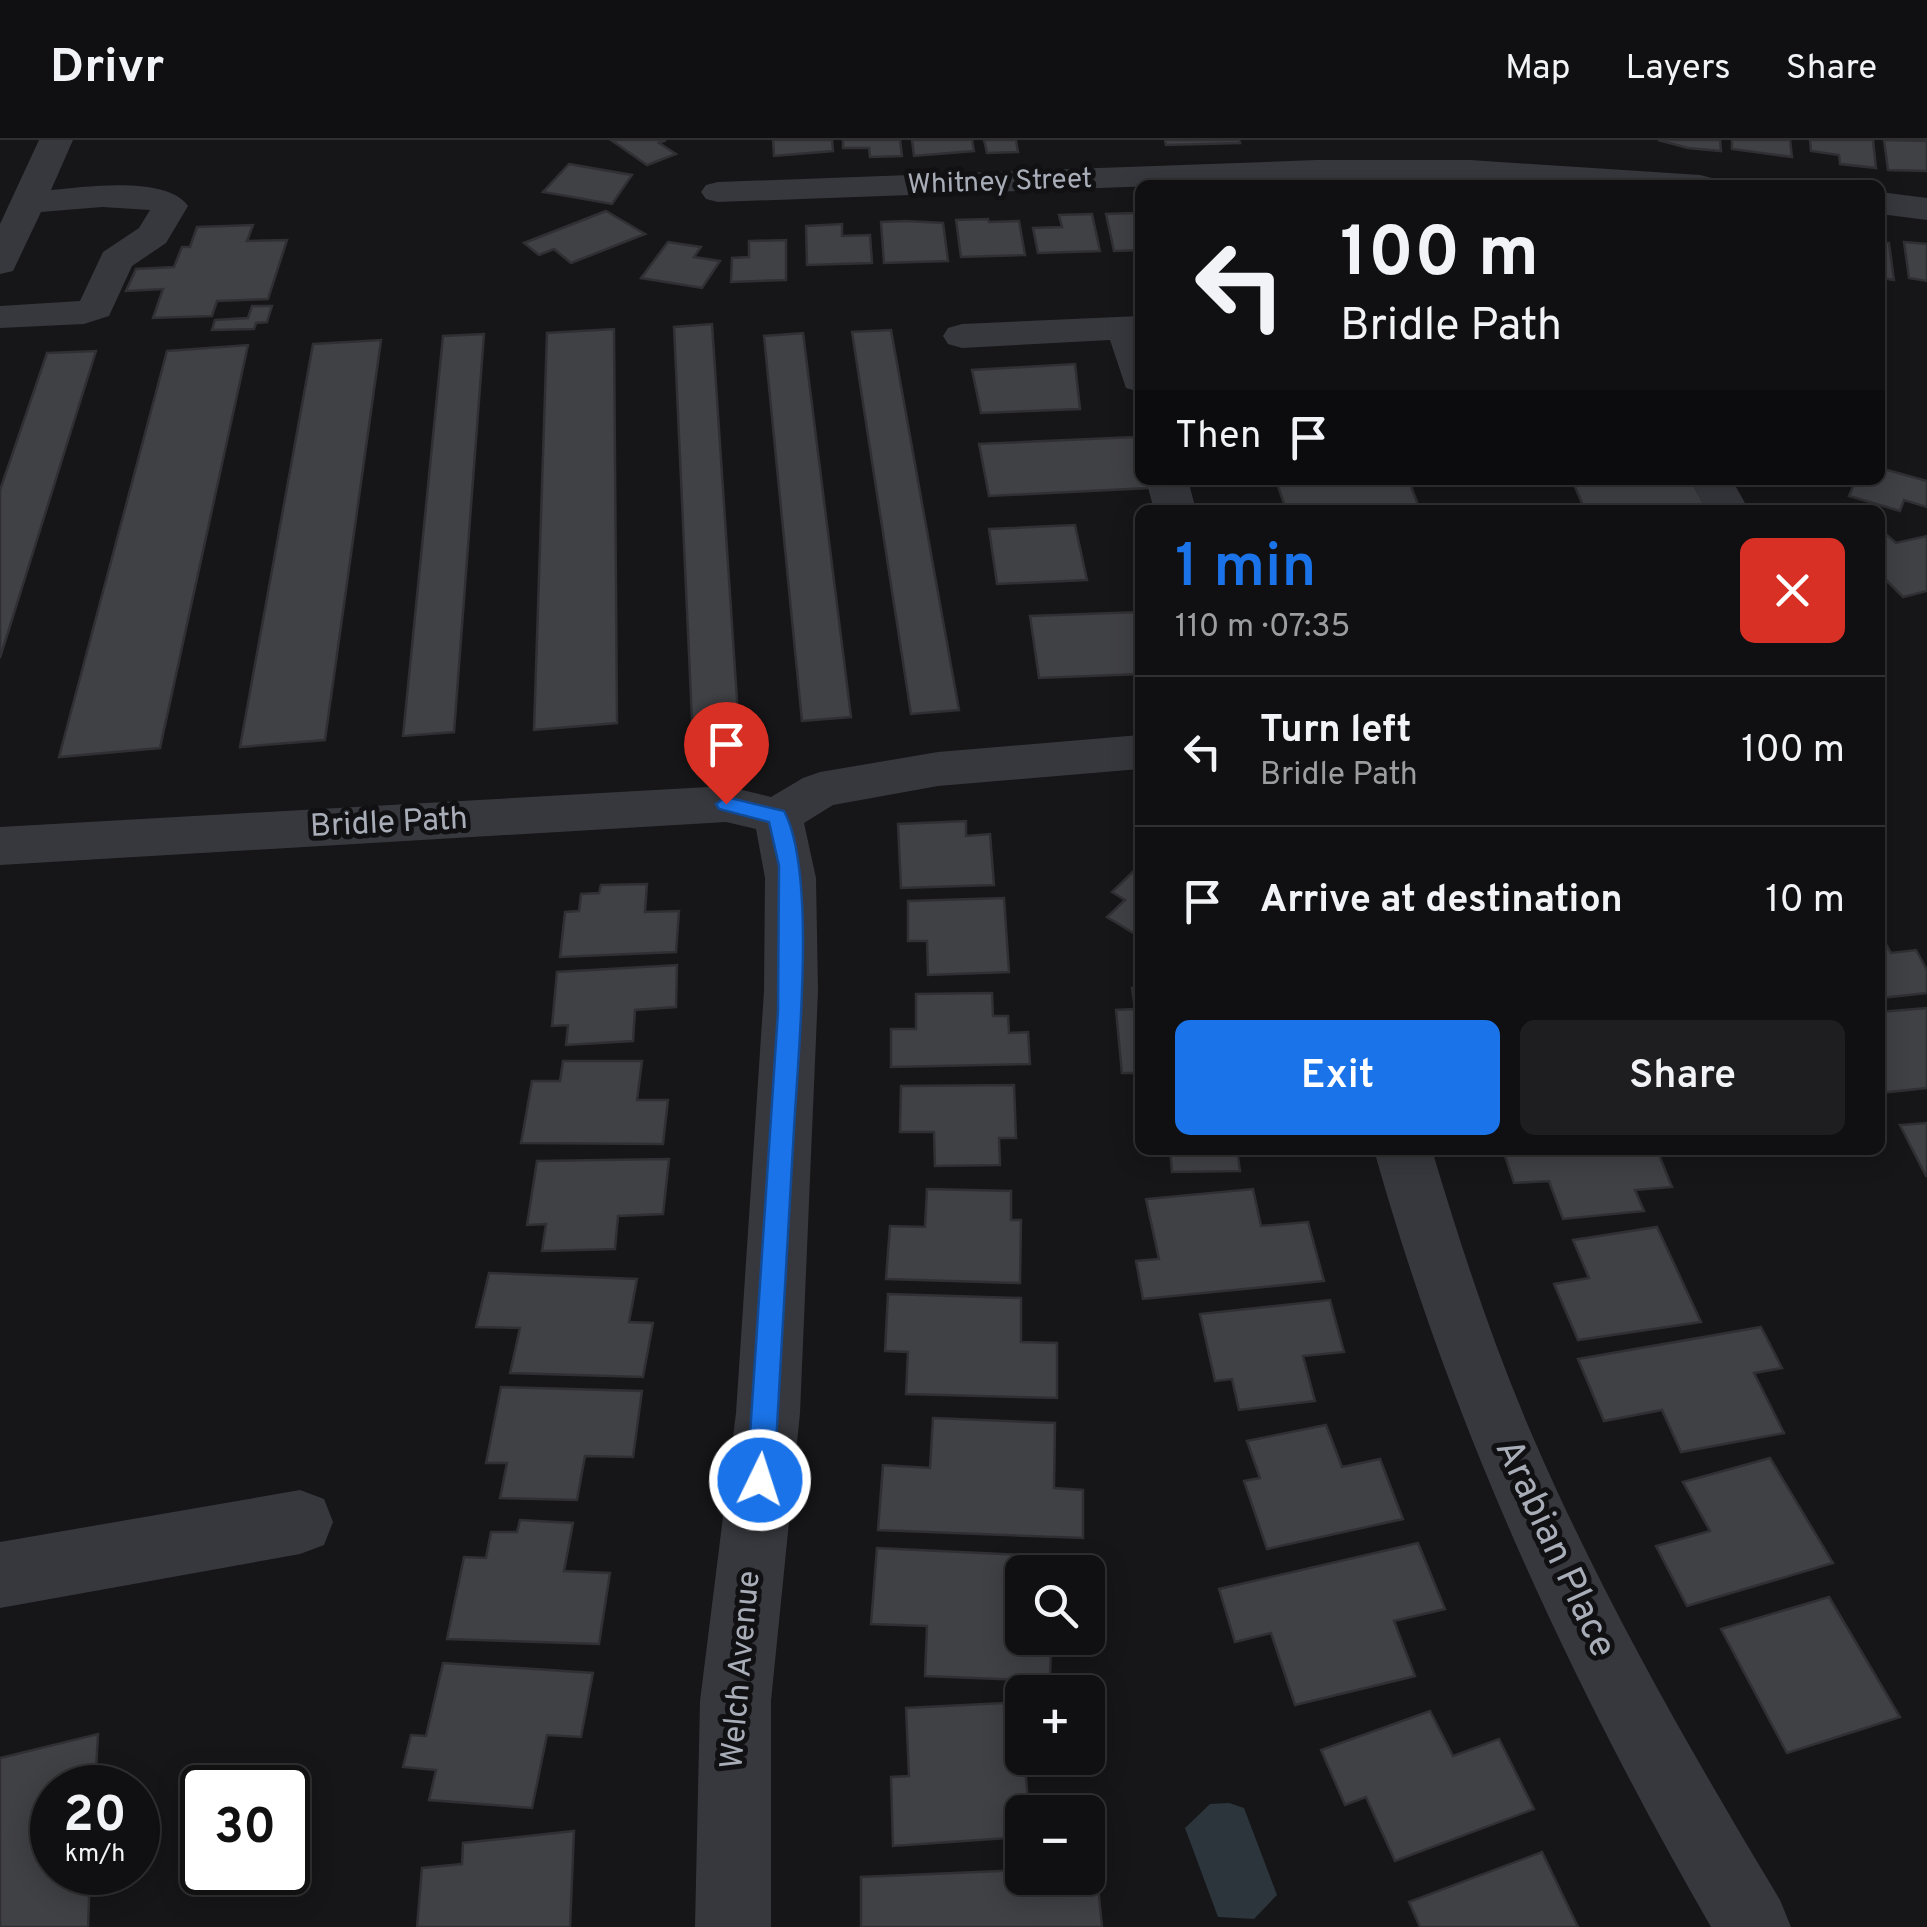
<!DOCTYPE html>
<meta charset="utf-8">
<style>
body{margin:0;font-family:Overpass,sans-serif;background:#1e1e20;color:#f1f3f6;height:100vh;display:flex;flex-direction:column;font-size:38px;white-space:nowrap}
*{box-sizing:border-box;margin:0}
p{font-size:32px;color:#9c9d9f}
.icon{flex:none;width:55px;height:55px;fill:none;stroke:currentColor;stroke-width:2;stroke-linecap:round;stroke-linejoin:round}
.map{position:relative;flex:1;overflow:hidden}
.sheet{position:absolute;left:1135px;top:365px;width:750px;height:650px;display:flex;flex-direction:column;background:#101012;border-radius:15px;box-shadow:0 5px 25px #0003,0 0 0 2px #303032}
.sheet>*{flex:none}
.top-card{position:absolute;left:1135px;top:40px;width:750px;height:305px;border-radius:15px;box-shadow:0 5px 25px #0003,0 0 0 2px #303032;background:#101012;color:#f1f3f6;overflow:hidden}
.fabs{position:absolute;left:1005px;top:1415px;display:grid;gap:20px}
.fabs a{display:grid;place-items:center;width:100px;height:100px;border-radius:15px;background:#101012;box-shadow:0 5px 25px #0003,0 0 0 2px #303032;font-size:50px}
.speed{position:absolute;left:30px;top:1625px;display:flex;gap:20px;font-size:50px;font-weight:700;text-align:center}
.speed>*{display:grid;place-content:center;width:130px;height:130px;border-radius:50%;background:#101012;box-shadow:0 5px 25px #0003,0 0 0 2px #303032;line-height:1}
.speed small{font-size:25px;font-weight:400}
.speed .limit{border:5px solid #111;border-radius:15px;background:#fff;color:#111}
.pin{position:absolute;display:grid;place-items:center;width:85px;height:85px;color:#fff;margin:-102px -42px;border-radius:50% 50% 50% 0;rotate:-45deg;box-shadow:0 0 10px #0007}
.pin .icon{rotate:45deg}
.me{position:absolute;width:110px;margin:-55px;rotate:4deg;stroke-linejoin:round;filter:drop-shadow(0 0 8px #0008)}
.turn{display:flex;align-items:center;gap:35px;height:210px;padding:0 40px;font-size:45px}
.turn .icon{width:130px;height:130px;stroke-width:2.5}
.turn b{display:block;font-size:70px;line-height:85px}
.then{display:flex;align-items:center;height:95px;padding:0 40px;background:#0003;gap:20px;font-size:38px}
.round{display:grid;place-items:center;flex:none;width:105px;height:105px;border-radius:15px;background:#1e1e20}
.overview{display:flex;align-items:center;justify-content:space-between;height:170px;padding:0 40px}
h1{font-size:60px;font-weight:600;line-height:75px;color:#1a73e8}
.cta{display:flex;gap:20px;margin-top:auto;padding:20px 40px}
.cta a{flex:1;height:115px;border-radius:15px;background:#1a73e8;color:#fff;font-size:40px;font-weight:600;line-height:115px;text-align:center}
.cta a+a{background:#1e1e20;color:#f1f3f6}
ul{padding:0;list-style:none}
li{display:flex;align-items:center;gap:30px;height:150px;padding:0 40px;border-top:2px solid #303032}
li div{flex:1}
li b{display:block;font-size:38px}
li em{font-style:normal}
header{display:flex;align-items:center;gap:60px;box-sizing:border-box;height:140px;padding:0 50px;background:#101012;border-bottom:2px solid #303032}
header strong{font-size:48px}
nav{display:flex;gap:55px;margin-inline-start:auto;font-size:35px}
.map>svg:first-child{display:block}
.water{fill:#2c353c}
.building{fill:#404145;stroke:#303034;stroke-width:2.5}
.lines{fill:none;stroke-linecap:round;stroke-linejoin:round}
.minor{fill:#37383d;fill-rule:evenodd}
.route{fill:#1a73e8;stroke:#114b97;stroke-width:2.5}
.labels{text-anchor:middle;dominant-baseline:central;stroke-width:10;stroke-linejoin:round;paint-order:stroke}
.far-street-label{font-size:28px;fill:#a8adb8;stroke:#111113}
.street-label{font-size:32px;fill:#a8adb8;stroke:#111113}
.near-street-label{font-size:38px;fill:#a8adb8;stroke:#111113}
</style>
<header>
<strong>Drivr</strong>
<nav><a>Map</a><a>Layers</a><a>Share</a></nav>
</header>
<div class="map">
<svg width="1927" height="1787" viewBox="0 0 1927 1787">
<rect width="100%" height="100%" fill="#161618"/>
<path class="water" d="M 1229,1663 L 1244,1668 L 1277,1755 L 1254,1779 L 1218,1777 L 1185,1688 L 1210,1664 Z"/>
<g class="building">
<path d="M 611,0 L 666,0 L 659,3 L 676,14 L 647,25 Z"/>
<path d="M 773,0 L 832,0 L 833,11 L 774,16 Z"/>
<path d="M 843,0 L 900,0 L 902,16 L 870,17 L 869,8 L 843,8 Z"/>
<path d="M 912,0 L 972,0 L 974,11 L 914,16 Z"/>
<path d="M 984,0 L 1016,0 L 1018,12 L 987,13 Z"/>
<path d="M 1165,0 L 1239,0 L 1240,3 L 1166,5 Z"/>
<path d="M 1658,0 L 1720,0 L 1721,11 L 1688,8 Z"/>
<path d="M 1732,0 L 1790,0 L 1792,17 L 1732,9 Z"/>
<path d="M 1810,0 L 1873,0 L 1876,28 L 1840,24 L 1839,15 L 1811,11 Z"/>
<path d="M 1884,0 L 1927,1 L 1927,31 L 1888,30 Z"/>
<path d="M 569,24 L 632,35 L 612,64 L 543,52 Z"/>
<path d="M 606,71 L 645,94 L 571,123 L 554,109 L 539,115 L 524,103 Z"/>
<path d="M 1136,73 L 1140,76 L 1140,110 L 1114,111 L 1106,74 Z"/>
<path d="M 1092,74 L 1100,111 L 1038,113 L 1033,88 L 1062,87 L 1059,75 Z"/>
<path d="M 988,79 L 989,82 L 1019,81 L 1025,115 L 961,117 L 956,80 Z"/>
<path d="M 906,81 L 943,83 L 948,121 L 884,123 L 881,82 Z"/>
<path d="M 842,84 L 842,96 L 870,95 L 872,123 L 807,125 L 806,86 Z"/>
<path d="M 253,85 L 247,101 L 287,100 L 268,159 L 217,161 L 212,176 L 153,178 L 163,149 L 126,151 L 136,129 L 174,127 L 182,107 L 190,107 L 197,87 Z"/>
<path d="M 786,100 L 786,140 L 731,142 L 732,118 L 749,117 L 749,101 Z"/>
<path d="M 668,102 L 701,107 L 694,117 L 720,121 L 702,148 L 641,138 Z"/>
<path d="M 1880,102 L 1889,103 L 1894,140 L 1880,138 Z"/>
<path d="M 1904,102 L 1927,104 L 1927,141 L 1909,138 Z"/>
<path d="M 252,166 L 272,166 L 267,182 L 256,183 L 254,189 L 212,190 L 215,180 L 248,178 Z"/>
<path d="M 712,184 L 738,575 L 692,579 L 674,187 Z"/>
<path d="M 614,189 L 617,583 L 534,590 L 547,193 Z"/>
<path d="M 891,190 L 959,570 L 911,574 L 852,192 Z"/>
<path d="M 803,193 L 851,577 L 802,581 L 764,196 Z"/>
<path d="M 484,194 L 454,592 L 403,596 L 443,196 Z"/>
<path d="M 381,200 L 325,600 L 240,607 L 313,204 Z"/>
<path d="M 248,205 L 160,608 L 59,617 L 167,211 Z"/>
<path d="M 96,211 L 0,518 L 0,350 L 47,213 Z"/>
<path d="M 1075,224 L 1080,269 L 981,273 L 972,230 Z"/>
<path d="M 1134,297 L 1140,340 L 1146,340 L 1148,348 L 989,356 L 979,304 Z"/>
<path d="M 1880,328 L 1927,341 L 1927,367 L 1904,360 L 1900,371 L 1849,356 L 1856,340 L 1880,340 Z"/>
<path d="M 1572,340 L 1691,340 L 1708,370 L 1585,370 Z"/>
<path d="M 1409,341 L 1420,370 L 1286,370 L 1278,346 Z"/>
<path d="M 1075,385 L 1087,440 L 997,444 L 989,389 Z"/>
<path d="M 1880,389 L 1896,403 L 1927,396 L 1927,451 L 1903,457 L 1880,434 Z"/>
<path d="M 1139,472 L 1140,534 L 1039,538 L 1030,476 Z"/>
<path d="M 966,681 L 966,696 L 990,694 L 994,745 L 901,748 L 898,684 Z"/>
<path d="M 1140,725 L 1140,797 L 1107,777 L 1125,760 L 1112,752 Z"/>
<path d="M 647,744 L 645,772 L 679,771 L 676,812 L 560,817 L 565,772 L 579,771 L 581,754 L 599,753 L 601,745 Z"/>
<path d="M 1004,758 L 1009,832 L 928,835 L 927,801 L 908,801 L 908,761 Z"/>
<path d="M 1880,794 L 1891,813 L 1916,810 L 1927,830 L 1927,853 L 1880,858 Z"/>
<path d="M 677,825 L 676,867 L 635,870 L 633,901 L 566,905 L 568,885 L 552,886 L 557,832 Z"/>
<path d="M 1132,848 L 1140,848 L 1140,933 L 1122,933 L 1116,870 L 1135,869 Z"/>
<path d="M 992,853 L 993,876 L 1008,876 L 1009,893 L 1028,892 L 1030,924 L 891,927 L 891,889 L 916,889 L 916,854 Z"/>
<path d="M 1927,868 L 1927,948 L 1880,953 L 1880,872 Z"/>
<path d="M 563,921 L 642,921 L 637,960 L 668,960 L 663,1004 L 521,1003 L 532,941 L 560,941 Z"/>
<path d="M 1014,945 L 1016,998 L 999,998 L 1000,1025 L 935,1026 L 934,992 L 900,992 L 901,946 Z"/>
<path d="M 1927,983 L 1927,1036 L 1926,1036 L 1900,985 Z"/>
<path d="M 1170,1010 L 1237,1010 L 1240,1031 L 1172,1032 Z"/>
<path d="M 1503,1010 L 1657,1010 L 1672,1047 L 1635,1050 L 1644,1071 L 1563,1079 L 1549,1041 L 1514,1043 Z"/>
<path d="M 669,1019 L 663,1074 L 618,1076 L 615,1109 L 542,1111 L 546,1084 L 527,1085 L 537,1021 Z"/>
<path d="M 927,1049 L 1011,1051 L 1011,1080 L 1021,1080 L 1020,1143 L 886,1139 L 890,1086 L 925,1087 Z"/>
<path d="M 1253,1049 L 1261,1086 L 1308,1082 L 1324,1141 L 1143,1159 L 1136,1121 L 1159,1119 L 1146,1059 Z"/>
<path d="M 1657,1087 L 1701,1182 L 1578,1200 L 1554,1144 L 1589,1138 L 1573,1100 Z"/>
<path d="M 489,1133 L 637,1139 L 629,1182 L 653,1183 L 643,1237 L 510,1233 L 520,1188 L 476,1187 Z"/>
<path d="M 888,1154 L 1021,1158 L 1021,1202 L 1057,1203 L 1057,1258 L 906,1254 L 908,1212 L 885,1211 Z"/>
<path d="M 1330,1160 L 1344,1212 L 1303,1216 L 1315,1261 L 1239,1270 L 1232,1239 L 1215,1241 L 1200,1174 Z"/>
<path d="M 1761,1187 L 1782,1228 L 1754,1233 L 1784,1293 L 1681,1312 L 1662,1270 L 1604,1281 L 1578,1219 Z"/>
<path d="M 501,1247 L 642,1251 L 633,1317 L 585,1316 L 577,1360 L 500,1358 L 507,1323 L 486,1323 Z"/>
<path d="M 933,1278 L 1055,1283 L 1054,1348 L 1083,1350 L 1083,1398 L 878,1390 L 883,1325 L 930,1328 Z"/>
<path d="M 1326,1285 L 1342,1327 L 1380,1319 L 1403,1379 L 1267,1409 L 1244,1341 L 1260,1338 L 1247,1301 Z"/>
<path d="M 1770,1318 L 1833,1423 L 1687,1466 L 1656,1406 L 1710,1391 L 1683,1342 Z"/>
<path d="M 520,1380 L 573,1383 L 564,1431 L 610,1433 L 599,1504 L 447,1499 L 464,1417 L 486,1418 L 491,1392 L 517,1392 Z"/>
<path d="M 1418,1403 L 1445,1469 L 1394,1481 L 1415,1536 L 1295,1565 L 1271,1493 L 1235,1502 L 1219,1449 Z"/>
<path d="M 877,1408 L 1083,1418 L 1083,1432 L 1022,1432 L 1022,1498 L 1051,1498 L 1050,1541 L 925,1536 L 927,1486 L 871,1484 Z"/>
<path d="M 1829,1457 L 1900,1577 L 1787,1613 L 1721,1489 Z"/>
<path d="M 443,1523 L 593,1533 L 581,1597 L 547,1595 L 532,1668 L 429,1660 L 436,1630 L 403,1627 L 411,1595 L 426,1596 Z"/>
<path d="M 1004,1563 L 1005,1595 L 1022,1594 L 1029,1672 L 1022,1672 L 1022,1697 L 893,1706 L 891,1637 L 909,1636 L 906,1568 Z"/>
<path d="M 1430,1571 L 1453,1616 L 1499,1599 L 1534,1669 L 1395,1721 L 1366,1657 L 1345,1665 L 1321,1610 Z"/>
<path d="M 98,1594 L 95,1648 L 52,1648 L 52,1732 L 90,1732 L 88,1787 L 0,1787 L 0,1618 Z"/>
<path d="M 574,1691 L 570,1787 L 417,1787 L 422,1728 L 462,1724 L 463,1703 Z"/>
<path d="M 1542,1712 L 1578,1787 L 1420,1787 L 1409,1762 Z"/>
<path d="M 1096,1726 L 1102,1787 L 861,1787 L 861,1737 L 1022,1730 L 1022,1738 L 1088,1738 L 1088,1727 Z"/>
</g>
<g class="lines">
<g class="minor">
<path d="M 39,0 L 73,0 L 51,50 C 84,47 167,35 188,66 L 166,103 L 132,126 L 109,176 L 84,184 L 0,188 L 0,166 L 80,161 L 103,112 L 139,88 L 150,70 L 102,67 L 41,72 L 13,131 L 0,134 L 0,84 Z"/>
<path d="M 1317,20 L 1470,20 L 1700,35 L 1712,38 L 1717,45 L 1317,40 L 718,62 L 706,59 L 701,52 L 706,45 L 718,42 Z"/>
<path d="M 1880,52 L 1927,58 L 1927,80 L 1880,74 Z"/>
<path d="M 1140,176 L 1140,252 L 1126,248 L 1110,200 L 962,208 L 948,204 L 943,196 L 948,188 L 962,184 Z"/>
<path d="M 1146,340 L 1188,340 L 1196,370 L 1154,370 Z"/>
<path d="M 1690,340 L 1732,340 L 1749,370 L 1707,370 Z"/>
<path d="M 1140,595 L 1140,629 L 938,646 L 833,665 L 804,683 L 816,738 L 818,851 L 800,1273 L 771,1561 L 771,1787 L 695,1787 L 700,1561 L 736,1273 L 764,851 L 765,738 L 756,689 L 726,682 L 0,725 L 0,687 L 726,646 L 771,657 L 803,638 L 820,632 L 938,612 Z"/>
<path d="M 1374,1010 L 1432,1010 C 1462,1110 1494,1208 1536,1304 C 1605,1462 1691,1612 1780,1760 L 1791,1787 L 1711,1787 C 1569,1540 1451,1285 1374,1010 Z"/>
<path d="M 300,1350 L 324,1359 L 333,1382 L 324,1405 L 300,1414 L 0,1468 L 0,1402 Z"/>
</g>
</g>
<path class="route" d="M 726,657 L 784,671 C 817,732 798,915 794,989 C 787,1106 781,1223 774,1340 L 770,1350 L 760,1353 L 751,1350 L 747,1340 L 778,871 L 779,726 L 769,682 L 719,669 L 716,664 Z"/>
<g class="labels">
<g class="far-street-label">
<text transform="translate(1000 43) rotate(-2)">Whitney Street</text>
</g>
<g class="street-label">
<text transform="translate(389 684) rotate(-3)">Bridle Path</text>
<text transform="translate(742 1530) rotate(-85)">Welch Avenue</text>
</g>
<g class="near-street-label">
<text transform="translate(1554 1409) rotate(65)">Arabian Place</text>
</g>
</g>
</svg>
<div class="fabs">
<a><svg class="icon" aria-label="search" viewBox="0 0 24 24"><circle cx="10" cy="10" r="6"/><path d="M15 15l6 6"/></svg></a>
<a>+</a>
<a>−</a>
</div>
<div class="speed"><div>20<small>km/h</small></div><div class="limit">30</div></div>
<div class="pin" style="left:726px;top:664px;background:#d93025"><svg class="icon" aria-label="arrive" viewBox="0 0 24 24"><path d="M6 21V4h12l-3 4 3 4H6"/></svg></div>
<svg class="me" style="left:760px;top:1340px" viewBox="-20 -20 40 40"><circle r="17" fill="#1a73e8" stroke="#fff" stroke-width="3"/><path d="M0-11L8 9 0 5-8 9z" fill="#fff"/></svg>
<div class="top-card">
<div class="turn"><svg class="icon" aria-label="left" viewBox="0 0 24 24"><path d="M17 20v-9H6M10 6l-5 5 5 5"/></svg><div><b>100 m</b>Bridle Path</div></div>
<div class="then">Then<svg class="icon" aria-label="arrive" viewBox="0 0 24 24"><path d="M6 21V4h12l-3 4 3 4H6"/></svg></div>
</div>
<section class="sheet">
<div class="overview"><div><h1>1 min</h1><p>110 m · 07:35</p></div><a class="round" style="background:#d93025;color:#fff"><svg class="icon" aria-label="close" viewBox="0 0 24 24"><path d="M6 6l12 12M18 6L6 18"/></svg></a></div>
<ul>
<li><svg class="icon" aria-label="left" viewBox="0 0 24 24"><path d="M17 20v-9H6M10 6l-5 5 5 5"/></svg><div><b>Turn left</b><p>Bridle Path</p></div><em>100 m</em></li>
<li><svg class="icon" aria-label="arrive" viewBox="0 0 24 24"><path d="M6 21V4h12l-3 4 3 4H6"/></svg><div><b>Arrive at destination</b></div><em>10 m</em></li>
</ul>
<div class="cta"><a>Exit</a><a>Share</a></div>
</section>
</div>
